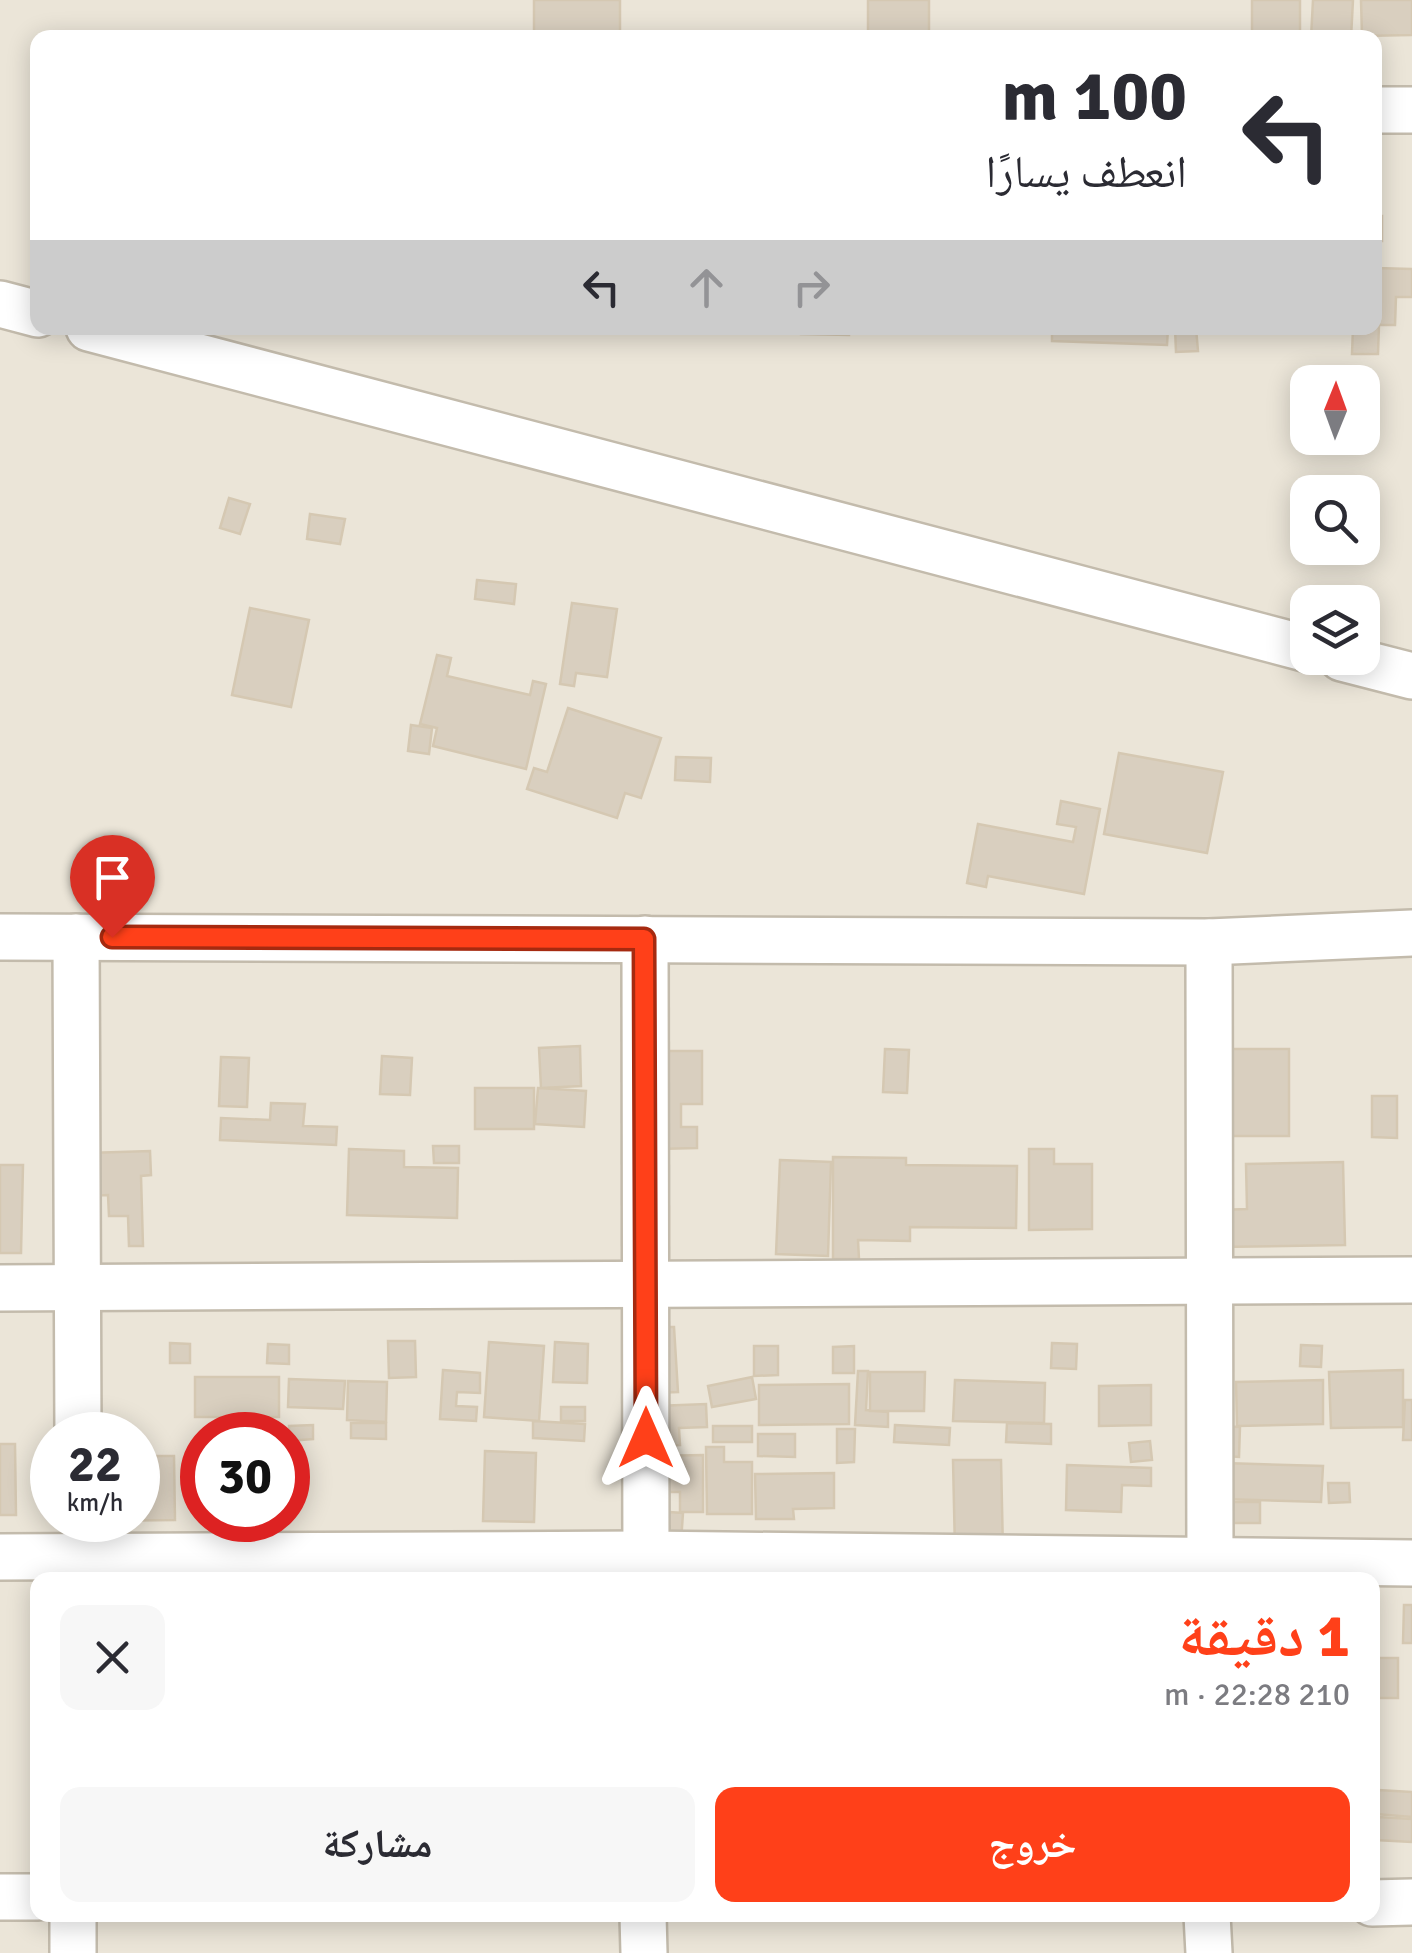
<!DOCTYPE html>
<html lang="ar">
<meta charset="utf-8">
<style>
body{margin:0;font-family:Signika,"Noto Naskh Arabic",sans-serif;background:#f7f7f7;color:#2b2b33;direction:rtl;height:100vh;display:flex;flex-direction:column;font-size:38px;white-space:nowrap}
*{box-sizing:border-box;margin:0}
p{font-size:32px;color:#7c7c81}
.icon{flex:none;width:55px;height:55px;fill:none;stroke:currentColor;stroke-width:2;stroke-linecap:round;stroke-linejoin:round}
.map{position:relative;flex:1;overflow:hidden;direction:ltr}
.sheet{position:absolute;left:30px;top:1572px;width:1350px;height:350px;display:flex;flex-direction:column;background:#fff;border-radius:20px;box-shadow:0 5px 25px #0003;direction:rtl}
.sheet>*{flex:none}
.guide{position:absolute;left:30px;top:30px;width:1352px;height:305px;border-radius:20px;box-shadow:0 5px 25px #0003;direction:rtl;background:#fff;color:#2b2b33;overflow:hidden}
.needle{width:65px;rotate:1deg}
.buttons{position:absolute;left:1290px;top:365px;display:grid;gap:20px}
.buttons a{display:grid;place-items:center;width:90px;height:90px;border-radius:20px;background:#fff;box-shadow:0 5px 25px #0003;font-size:50px}
.speed{position:absolute;left:30px;top:1412px;display:flex;gap:20px;font-size:50px;font-weight:700;text-align:center}
.speed>*{display:grid;place-content:center;width:130px;height:130px;border-radius:50%;background:#fff;box-shadow:0 5px 25px #0003;line-height:1}
.speed small{font-size:25px;font-weight:400}
.speed .limit{border:15px solid #d22;background:#fff;color:#111}
.pin{position:absolute;display:grid;place-items:center;width:85px;height:85px;color:#fff;margin:-102px -42px;border-radius:50% 50% 50% 0;rotate:-45deg;box-shadow:0 0 10px #0007}
.pin .icon{rotate:45deg}
.me{position:absolute;width:110px;margin:-55px;rotate:0deg;stroke-linejoin:round;filter:drop-shadow(0 0 8px #0008)}
.turn{display:flex;align-items:center;gap:35px;height:210px;padding:0 30px;font-size:45px}
.turn .icon{width:130px;height:130px;stroke-width:2.5}
.turn b{display:block;font-size:70px;line-height:85px}
.lanes{display:flex;align-items:center;height:95px;padding:0 30px;background:#0003;justify-content:center;gap:50px;direction:ltr}
.lanes .off{opacity:.35}
.round{display:grid;place-items:center;flex:none;width:105px;height:105px;border-radius:20px;background:#f7f7f7}
.overview{display:flex;align-items:center;justify-content:space-between;height:170px;padding:0 30px}
h1{font-size:60px;font-weight:700;line-height:75px;color:#ff4019}
.button{display:flex;gap:20px;margin-top:auto;padding:20px 30px}
.button a{flex:1;height:115px;border-radius:20px;background:#ff4019;color:#fff;font-size:40px;font-weight:700;line-height:115px;text-align:center}
.button a+a{background:#f7f7f7;color:#2b2b33}
.map>svg:first-child{display:block}
.residential{fill:#ebe5d8;fill-rule:evenodd}
.building{fill:#d9cfbf;stroke:#d5c8b2;stroke-width:2.5}
.lines{fill:none;stroke-linecap:round;stroke-linejoin:round}
.minor-casing{stroke:#c3bbac;stroke-width:50}
.minor{stroke:#fff;stroke-width:45}
.route-casing{stroke:#a62a10;stroke-width:25}
.route{stroke:#ff4019;stroke-width:18}
</style>
<div class="map">
<svg width="1412" height="1953" viewBox="0 0 1412 1953">
<rect width="100%" height="100%" fill="#f6f3eb"/>
<path class="residential" d="M 0,0 L 1412,0 L 1412,1953 L 0,1953 ZM 38,38 L 1375,38 L 1375,328 L 38,328 ZM 1308,382 L 1362,382 L 1362,438 L 1308,438 ZM 1308,492 L 1362,492 L 1362,548 L 1308,548 ZM 1308,602 L 1362,602 L 1362,658 L 1308,658 ZM 52,1435 L 138,1435 L 138,1520 L 52,1520 ZM 202,1435 L 288,1435 L 288,1520 L 202,1520 ZM 38,1580 L 1372,1580 L 1372,1915 L 38,1915 Z"/>
<g class="building">
<rect x="534" y="0" width="86" height="38"/>
<rect x="868" y="0" width="61" height="38"/>
<rect x="1252" y="0" width="48" height="38"/>
<path d="M 1313,0 L 1353,0 L 1351,38 L 1311,38 Z"/>
<path d="M 1361,0 L 1412,0 L 1412,35 L 1362,36 Z"/>
<rect x="1375" y="216" width="7" height="25"/>
<path d="M 1375,259 L 1376,268 L 1412,269 L 1412,297 L 1396,297 L 1395,325 L 1379,325 L 1378,354 L 1352,354 L 1353,328 L 1375,328 Z"/>
<path d="M 801,328 L 849,328 L 849,335 L 801,334 Z"/>
<path d="M 1052,328 L 1168,328 L 1167,345 L 1052,341 Z"/>
<path d="M 1175,328 L 1196,328 L 1198,351 L 1176,352 Z"/>
<path d="M 229,498 L 250,504 L 240,534 L 220,528 Z"/>
<path d="M 310,514 L 345,519 L 340,544 L 307,539 Z"/>
<path d="M 477,580 L 516,584 L 514,604 L 475,599 Z"/>
<path d="M 572,603 L 617,609 L 607,677 L 576,673 L 574,686 L 560,684 Z"/>
<path d="M 250,608 L 309,620 L 291,707 L 232,695 Z"/>
<path d="M 437,655 L 451,658 L 447,676 L 530,695 L 533,681 L 546,684 L 526,769 L 433,746 L 437,728 L 420,724 Z"/>
<path d="M 568,708 L 661,738 L 641,798 L 625,793 L 617,818 L 527,789 L 534,768 L 547,772 Z"/>
<path d="M 411,725 L 432,728 L 429,754 L 408,751 Z"/>
<path d="M 1119,753 L 1223,772 L 1207,853 L 1104,834 Z"/>
<path d="M 676,757 L 711,758 L 710,782 L 675,780 Z"/>
<path d="M 1061,801 L 1100,809 L 1084,894 L 988,876 L 986,887 L 967,883 L 978,824 L 1073,842 L 1076,827 L 1057,824 Z"/>
<path d="M 580,1046 L 581,1086 L 541,1088 L 539,1048 Z"/>
<path d="M 885,1049 L 909,1050 L 907,1093 L 883,1092 Z"/>
<path d="M 1218,1049 L 1289,1049 L 1289,1136 L 1228,1136 Z"/>
<path d="M 657,1051 L 702,1051 L 702,1104 L 681,1104 L 681,1127 L 697,1127 L 697,1148 L 658,1149 Z"/>
<path d="M 382,1056 L 412,1058 L 410,1095 L 380,1094 Z"/>
<path d="M 221,1057 L 249,1058 L 247,1107 L 219,1106 Z"/>
<rect x="475" y="1088" width="59" height="41"/>
<path d="M 538,1088 L 586,1091 L 584,1127 L 535,1124 Z"/>
<path d="M 1372,1096 L 1397,1096 L 1397,1138 L 1372,1137 Z"/>
<path d="M 271,1103 L 305,1104 L 303,1126 L 337,1127 L 336,1145 L 220,1140 L 221,1118 L 270,1120 Z"/>
<path d="M 433,1146 L 459,1146 L 459,1163 L 434,1163 Z"/>
<path d="M 349,1149 L 404,1151 L 404,1167 L 458,1168 L 457,1218 L 347,1215 Z"/>
<path d="M 1029,1149 L 1054,1149 L 1054,1164 L 1092,1164 L 1092,1229 L 1029,1230 Z"/>
<path d="M 150,1151 L 151,1175 L 141,1176 L 143,1246 L 129,1246 L 128,1216 L 109,1216 L 108,1195 L 89,1196 L 88,1153 Z"/>
<path d="M 833,1157 L 906,1158 L 906,1165 L 1017,1166 L 1016,1228 L 910,1227 L 910,1241 L 858,1240 L 859,1259 L 833,1259 Z"/>
<path d="M 780,1160 L 831,1162 L 828,1256 L 776,1254 Z"/>
<path d="M 1343,1162 L 1345,1245 L 1219,1247 L 1219,1210 L 1247,1209 L 1246,1164 Z"/>
<path d="M 0,1165 L 23,1165 L 21,1253 L 0,1253 Z"/>
<path d="M 653,1327 L 674,1327 L 678,1392 L 653,1393 Z"/>
<path d="M 388,1341 L 415,1341 L 416,1377 L 389,1378 Z"/>
<path d="M 489,1342 L 544,1346 L 539,1421 L 484,1417 Z"/>
<path d="M 555,1342 L 588,1344 L 587,1383 L 553,1382 Z"/>
<path d="M 170,1343 L 190,1344 L 190,1363 L 170,1363 Z"/>
<path d="M 1052,1343 L 1077,1344 L 1076,1369 L 1051,1368 Z"/>
<path d="M 268,1344 L 289,1345 L 289,1364 L 267,1363 Z"/>
<path d="M 1301,1345 L 1322,1346 L 1321,1367 L 1300,1366 Z"/>
<path d="M 754,1346 L 778,1346 L 778,1375 L 754,1376 Z"/>
<path d="M 854,1346 L 854,1373 L 833,1373 L 833,1347 Z"/>
<path d="M 443,1370 L 480,1373 L 480,1393 L 457,1392 L 456,1406 L 477,1407 L 476,1421 L 440,1419 Z"/>
<path d="M 1403,1370 L 1403,1427 L 1331,1428 L 1329,1372 Z"/>
<path d="M 858,1371 L 868,1371 L 866,1410 L 888,1412 L 888,1427 L 855,1425 Z"/>
<path d="M 870,1372 L 925,1372 L 924,1411 L 870,1411 Z"/>
<rect x="195" y="1377" width="84" height="40"/>
<path d="M 752,1377 L 756,1399 L 712,1407 L 708,1386 Z"/>
<path d="M 289,1379 L 345,1381 L 343,1409 L 288,1407 Z"/>
<path d="M 955,1380 L 1045,1383 L 1044,1423 L 953,1421 Z"/>
<path d="M 1323,1380 L 1323,1424 L 1237,1426 L 1236,1382 Z"/>
<path d="M 348,1381 L 387,1382 L 386,1422 L 347,1420 Z"/>
<path d="M 849,1384 L 849,1424 L 759,1425 L 759,1385 Z"/>
<path d="M 1151,1385 L 1151,1425 L 1099,1426 L 1099,1386 Z"/>
<path d="M 1405,1400 L 1412,1400 L 1412,1440 L 1403,1440 Z"/>
<path d="M 706,1404 L 707,1427 L 679,1428 L 680,1445 L 657,1446 L 656,1406 Z"/>
<rect x="561" y="1407" width="24" height="14"/>
<path d="M 533,1421 L 585,1424 L 584,1441 L 533,1438 Z"/>
<path d="M 351,1423 L 386,1423 L 386,1439 L 351,1438 Z"/>
<path d="M 1007,1423 L 1051,1424 L 1051,1444 L 1006,1442 Z"/>
<path d="M 313,1425 L 313,1439 L 289,1441 L 289,1426 Z"/>
<path d="M 895,1425 L 950,1428 L 949,1445 L 894,1442 Z"/>
<rect x="713" y="1426" width="39" height="16"/>
<path d="M 1214,1426 L 1240,1427 L 1239,1457 L 1212,1455 Z"/>
<path d="M 837,1429 L 855,1429 L 854,1462 L 837,1463 Z"/>
<path d="M 758,1434 L 795,1434 L 795,1457 L 758,1456 Z"/>
<path d="M 1150,1441 L 1152,1460 L 1131,1462 L 1129,1443 Z"/>
<path d="M 0,1444 L 15,1444 L 16,1515 L 0,1515 Z"/>
<path d="M 706,1447 L 724,1447 L 724,1462 L 752,1462 L 752,1514 L 707,1514 Z"/>
<path d="M 485,1451 L 536,1453 L 534,1522 L 483,1521 Z"/>
<path d="M 703,1455 L 703,1512 L 680,1512 L 680,1492 L 652,1492 L 652,1456 Z"/>
<path d="M 138,1456 L 174,1456 L 175,1520 L 92,1521 L 138,1520 Z"/>
<path d="M 953,1460 L 1001,1460 L 1003,1551 L 955,1551 Z"/>
<path d="M 1224,1463 L 1323,1466 L 1321,1502 L 1222,1499 Z"/>
<path d="M 1067,1465 L 1151,1468 L 1151,1486 L 1122,1485 L 1121,1512 L 1066,1510 Z"/>
<path d="M 834,1473 L 834,1508 L 793,1509 L 794,1519 L 756,1519 L 755,1474 Z"/>
<path d="M 1328,1483 L 1349,1483 L 1350,1502 L 1329,1503 Z"/>
<rect x="1224" y="1502" width="36" height="21"/>
<path d="M 653,1511 L 683,1513 L 681,1542 L 651,1540 Z"/>
<path d="M 1404,1605 L 1412,1605 L 1412,1643 L 1403,1643 Z"/>
<rect x="1372" y="1658" width="26" height="40"/>
<path d="M 1378,1790 L 1412,1792 L 1412,1817 L 1376,1814 Z"/>
<path d="M 1378,1817 L 1412,1819 L 1412,1842 L 1376,1840 Z"/>
</g>
<g class="lines">
<defs>
<g id="minor">
<path d="M 1375,110 L 1412,110"/>
<path d="M 0,304 L 38,314"/>
<path d="M 89,328 L 1308,649"/>
<path d="M 1342,658 L 1412,676"/>
<path d="M 0,937 L 1209,942 L 1412,933"/>
<path d="M 76,937 L 78,1435"/>
<path d="M 645,939 L 646,1580"/>
<path d="M 1209,942 L 1210,1580"/>
<path d="M 0,1288 L 1412,1280"/>
<path d="M 0,1557 L 646,1554 L 1412,1563"/>
<path d="M 0,1897 L 38,1897"/>
<path d="M 1372,1903 L 1412,1902"/>
<path d="M 643,1915 L 644,1953"/>
<path d="M 1207,1915 L 1209,1953"/>
<path d="M 73,1953 L 73,1915"/>
</g>
</defs>
<use href="#minor" class="minor-casing"/>
<use href="#minor" class="minor"/>
</g>
<g class="lines">
<defs>
<path id="route" d="M 112,937 L 644,939 L 646,1438"/>
</defs>
<use href="#route" class="route-casing"/>
<use href="#route" class="route"/>
</g>
</svg>
<div class="buttons">
<a><svg class="needle" viewBox="-14 -14 28 28"><path d="M0-13l5 13h-10z" fill="#e53935"/><path d="M0 13l5-13h-10z" fill="#7c7c81"/></svg></a>
<a><svg class="icon" aria-label="search" viewBox="0 0 24 24"><circle cx="10" cy="10" r="6"/><path d="M15 15l6 6"/></svg></a>
<a><svg class="icon" aria-label="layers" viewBox="0 0 24 24"><path d="M12 4l9 5-9 5-9-5zM3 14l9 5 9-5"/></svg></a>
</div>
<div class="speed"><div>22<small>km/h</small></div><div class="limit">30</div></div>
<div class="pin" style="left:112px;top:937px;background:#d93025"><svg class="icon" aria-label="arrive" viewBox="0 0 24 24"><path d="M6 21V4h12l-3 4 3 4H6"/></svg></div>
<svg class="me" style="left:646px;top:1438px" viewBox="-20 -20 40 40"><path d="M0-17L14 15 0 8-14 15z" fill="#ff4019" stroke="#fff" stroke-width="4"/></svg>
<div class="guide">
<div class="turn"><svg class="icon" aria-label="left" viewBox="0 0 24 24"><path d="M17 20v-9H6M10 6l-5 5 5 5"/></svg><div><b>100 m</b>انعطف يسارًا</div></div>
<div class="lanes"><svg class="icon" aria-label="left" viewBox="0 0 24 24"><path d="M17 20v-9H6M10 6l-5 5 5 5"/></svg><svg class="icon off" aria-label="ahead" viewBox="0 0 24 24"><path d="M12 20V5M6 11l6-6 6 6"/></svg><svg class="icon off" aria-label="right" viewBox="0 0 24 24"><path d="M7 20v-9h11M14 6l5 5-5 5"/></svg></div>
</div>
<section class="sheet">
<div class="overview"><div><h1>1 دقيقة</h1><p>210 m · 22:28</p></div><a class="round"><svg class="icon" aria-label="close" viewBox="0 0 24 24"><path d="M6 6l12 12M18 6L6 18"/></svg></a></div>
<div class="button"><a>خروج</a><a>مشاركة</a></div>
</section>
</div>
